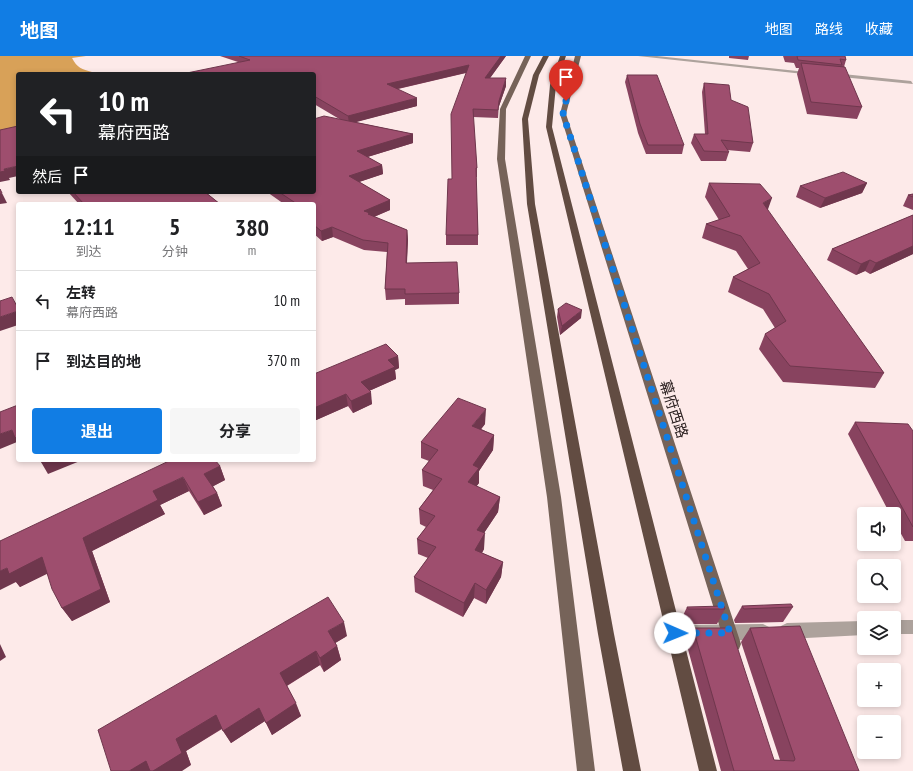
<!DOCTYPE html>
<html lang="zh">
<meta charset="utf-8">
<style>
body{margin:0;font-family:"PT Sans Narrow","Noto Sans SC",sans-serif;background:#f6f6f6;color:#202124;height:100vh;display:flex;flex-direction:column;font-size:15px;white-space:nowrap}
*{box-sizing:border-box;margin:0}
p{font-size:13px;color:#757577}
.icon{flex:none;width:22px;height:22px;fill:none;stroke:currentColor;stroke-width:2;stroke-linecap:round;stroke-linejoin:round}
.map{position:relative;flex:1;overflow:hidden}
.panel{position:absolute;left:16px;top:146px;width:300px;height:260px;display:flex;flex-direction:column;background:#fff;border-radius:4px;box-shadow:0 2px 6px #0003}
.panel>*{flex:none}
.hud{position:absolute;left:16px;top:16px;width:300px;height:122px;border-radius:4px;box-shadow:0 2px 6px #0003;background:#202124;color:#fff;overflow:hidden}
.fabs{position:absolute;left:857px;top:451px;display:grid;gap:8px}
.fabs a{display:grid;place-items:center;width:44px;height:44px;border-radius:4px;background:#fff;box-shadow:0 2px 6px #0003;font-size:20px}
.pin{position:absolute;display:grid;place-items:center;width:34px;height:34px;color:#fff;margin:-41px -17px;border-radius:50% 50% 50% 0;rotate:-45deg;box-shadow:0 0 4px #0007}
.pin .icon{rotate:45deg}
.me{position:absolute;width:44px;margin:-22px;rotate:91deg;stroke-linejoin:round;filter:drop-shadow(0 0 3px #0008)}
.turn{display:flex;align-items:center;gap:14px;height:84px;padding:0 16px;font-size:18px}
.turn .icon{width:52px;height:52px;stroke-width:2.5}
.turn b{display:block;font-size:28px;line-height:34px}
.then{display:flex;align-items:center;height:38px;padding:0 16px;background:#0003;gap:8px;font-size:15px}
.eta{display:flex;justify-content:space-evenly;align-items:center;height:68px;text-align:center}
.eta b{font-size:24px;font-weight:700;line-height:28px}
.primary-button{display:flex;gap:8px;margin-top:auto;padding:8px 16px}
.primary-button a{flex:1;height:46px;border-radius:4px;background:#117de4;color:#fff;font-size:16px;font-weight:700;line-height:46px;text-align:center}
.primary-button a+a{background:#f6f6f6;color:#202124}
ul{padding:0;list-style:none}
li{display:flex;align-items:center;gap:12px;height:60px;padding:0 16px;border-top:1px solid #e0e0e0}
li div{flex:1}
li b{display:block;font-size:15px}
li em{font-style:normal}
header{display:flex;align-items:center;gap:24px;box-sizing:border-box;height:56px;padding:0 20px;background:#117de4;color:#fff}
header strong{font-size:19px}
nav{display:flex;gap:22px;margin-inline-start:auto;font-size:14px}
.map>svg:first-child{display:block}
.forest{fill:#d8a158}
.lines{fill:none;stroke-linecap:round;stroke-linejoin:round}
.minor{fill:#ada29c;fill-rule:evenodd}
.major{fill:#766359;fill-rule:evenodd}
.highway{fill:#624c42;fill-rule:evenodd}
.wall{fill:#88435f}
.shaded-wall{fill:#6f374d}
.building{fill:#9e4e6e;stroke:#6f374d}
.route{stroke:#117de4;stroke-width:7;stroke-dasharray:0 12.6}
.labels{text-anchor:middle;dominant-baseline:central;stroke-width:4;stroke-linejoin:round;paint-order:stroke}
.street-label{font-size:15px;fill:#2b2020;stroke:#fdeae9}
</style>
<header>
<strong>地图</strong>
<nav><a>地图</a><a>路线</a><a>收藏</a></nav>
</header>
<div class="map">
<svg width="913" height="715" viewBox="0 0 913 715">
<rect width="100%" height="100%" fill="#fdeae9"/>
<path class="forest" d="M 0,0 L 86,0 L 72,2 C 77,12 82,13 92,16 L 88,18 L 18,18 L 18,77 L 0,81 Z"/>
<g class="lines">
<g class="minor">
<path d="M 638,0 L 657,0 L 816,17 L 813,19 Z"/>
<path d="M 833,17 L 911,25 L 913,28 L 831,20 Z"/>
<rect x="894" y="564" width="19" height="14"/>
<path d="M 864,565 L 864,579 L 787,583 L 781,580 L 779,575 L 781,570 L 787,567 Z"/>
<path d="M 763,568 L 769,571 L 771,576 L 769,581 L 763,584 L 675,585 L 669,582 L 667,577 L 669,572 L 675,569 Z"/>
</g>
<g class="major">
<path d="M 525,0 L 531,0 L 506,53 L 505,103 L 561,441 L 595,715 L 577,715 L 547,441 L 497,103 L 500,53 Z"/>
<path d="M 575,0 L 581,0 L 566,58 L 741,588 L 739,593 L 733,596 L 727,593 L 725,588 L 560,58 Z"/>
</g>
<g class="highway">
<path d="M 543,0 L 549,0 L 539,19 L 528,63 L 535,148 L 614,578 L 641,715 L 623,715 L 598,578 L 527,148 L 522,63 L 533,19 Z"/>
<path d="M 560,0 L 566,0 L 556,29 L 552,71 L 717,715 L 699,715 L 546,71 L 550,29 Z"/>
</g>
</g>
<g class="wall">
<path d="M 220,0 L 506,0 L 490,22 L 506,30 L 498,53 L 498,62 L 473,61 L 477,112 L 477,121 L 476,121 L 478,179 L 478,189 L 446,189 L 446,179 L 452,123 L 466,17 L 398,33 L 417,50 L 355,66 L 413,78 L 413,87 L 367,101 L 382,109 L 383,118 L 359,126 L 390,144 L 390,154 L 374,161 L 407,174 L 408,184 L 407,207 L 459,237 L 459,248 L 405,249 L 405,243 L 386,244 L 385,233 L 387,196 L 364,194 L 333,181 L 322,185 L 314,178 L 314,148 L 284,148 L 267,136 L 314,136 L 341,64 L 314,48 L 314,18 L 238,6 Z"/>
<path d="M 729,0 L 749,0 L 748,4 L 729,2 Z"/>
<path d="M 783,0 L 845,0 L 846,4 L 844,11 L 862,51 L 857,63 L 807,58 L 797,18 L 799,12 L 796,12 L 794,7 L 785,6 Z"/>
<path d="M 627,19 L 684,89 L 682,98 L 646,98 L 638,77 L 625,26 Z"/>
<path d="M 704,27 L 731,44 L 753,87 L 750,96 L 727,94 L 729,96 L 726,105 L 701,105 L 691,87 L 694,78 L 705,78 L 702,36 Z"/>
<path d="M 709,127 L 767,154 L 884,317 L 875,332 L 783,326 L 759,293 L 765,278 L 775,272 L 763,253 L 728,236 L 733,221 L 748,213 L 736,195 L 702,182 L 706,168 L 719,164 L 705,141 Z"/>
<path d="M 867,127 L 862,137 L 820,152 L 796,141 L 800,130 Z"/>
<path d="M 68,136 L 205,136 L 220,148 L 79,148 Z"/>
<path d="M 913,138 L 913,154 L 903,150 L 908,139 Z"/>
<path d="M 913,159 L 913,198 L 870,218 L 865,215 L 856,219 L 827,204 L 832,193 Z"/>
<path d="M 558,253 L 581,262 L 560,279 L 557,261 Z"/>
<path d="M 398,300 L 399,312 L 395,314 L 396,323 L 369,335 L 372,348 L 353,357 L 348,350 L 314,365 L 314,318 Z"/>
<path d="M 855,366 L 913,375 L 913,485 L 905,485 L 894,465 L 894,458 L 890,458 L 848,378 Z"/>
<path d="M 485,368 L 481,373 L 494,379 L 493,394 L 479,415 L 479,427 L 476,430 L 500,441 L 498,456 L 484,477 L 484,493 L 482,497 L 503,506 L 501,521 L 486,548 L 474,542 L 463,561 L 415,536 L 414,521 L 428,502 L 418,498 L 417,483 L 426,471 L 420,468 L 419,453 L 433,434 L 423,430 L 422,414 L 429,405 L 421,402 L 421,386 Z"/>
<path d="M 220,410 L 225,424 L 213,430 L 217,437 L 222,450 L 204,459 L 189,435 L 160,449 L 165,458 L 92,495 L 110,546 L 72,565 L 62,552 L 47,517 L 20,531 L 16,526 L 0,485 Z"/>
<path d="M 742,550 L 793,551 L 783,566 L 735,567 L 734,564 Z"/>
<path d="M 687,551 L 725,553 L 717,568 L 681,568 L 680,566 Z"/>
<path d="M 693,572 L 774,704 L 780,704 L 741,586 L 750,572 L 859,715 L 721,715 L 686,586 Z"/>
<path d="M 347,580 L 335,587 L 337,590 L 341,604 L 324,616 L 320,609 L 287,630 L 301,660 L 272,679 L 265,665 L 231,687 L 222,673 L 186,695 L 191,709 L 98,674 Z"/>
</g>
<g class="shaded-wall">
<path d="M 501,0 L 506,0 L 485,29 L 485,22 Z"/>
<path d="M 469,9 L 469,16 L 388,35 L 387,28 Z"/>
<path d="M 506,22 L 506,30 L 498,53 L 498,62 L 499,45 Z"/>
<path d="M 417,42 L 417,50 L 349,68 L 348,60 Z"/>
<path d="M 413,78 L 413,87 L 358,104 L 357,95 Z"/>
<path d="M 382,109 L 383,118 L 350,129 L 349,120 Z"/>
<path d="M 18,110 L 18,120 L 9,122 L 10,124 L 0,126 L 0,116 L 4,113 Z"/>
<path d="M 867,127 L 862,137 L 820,152 L 825,142 Z"/>
<path d="M 2,137 L 7,147 L 0,148 L 0,138 Z"/>
<path d="M 772,142 L 767,156 L 763,147 Z"/>
<path d="M 390,144 L 390,154 L 371,162 L 364,155 Z"/>
<path d="M 332,171 L 333,181 L 322,185 L 321,175 Z"/>
<path d="M 407,174 L 408,184 L 406,218 L 406,207 Z"/>
<path d="M 913,190 L 913,198 L 870,218 L 876,207 Z"/>
<path d="M 870,204 L 865,215 L 856,219 L 861,208 Z"/>
<path d="M 582,254 L 581,262 L 560,279 L 562,270 Z"/>
<path d="M 18,255 L 18,269 L 0,275 L 0,261 Z"/>
<path d="M 398,300 L 399,312 L 395,314 L 396,323 L 362,338 L 361,326 L 388,304 Z"/>
<path d="M 371,336 L 372,348 L 353,357 L 351,345 Z"/>
<path d="M 346,338 L 348,350 L 314,365 L 314,352 Z"/>
<path d="M 486,353 L 485,368 L 472,385 L 472,370 Z"/>
<path d="M 12,374 L 18,380 L 18,387 L 17,386 L 0,393 L 0,378 Z"/>
<path d="M 494,379 L 493,394 L 479,415 L 479,427 L 468,442 L 468,426 L 473,409 Z"/>
<path d="M 47,404 L 80,404 L 80,405 L 48,418 L 41,406 Z"/>
<path d="M 220,410 L 225,424 L 210,432 L 204,418 Z"/>
<path d="M 183,421 L 189,435 L 160,449 L 165,458 L 92,495 L 110,546 L 72,565 L 62,552 L 83,482 L 153,435 Z"/>
<path d="M 217,437 L 222,450 L 204,459 L 198,446 Z"/>
<path d="M 500,441 L 498,456 L 476,489 L 477,474 Z"/>
<path d="M 485,477 L 484,493 L 475,509 L 475,494 Z"/>
<path d="M 42,501 L 53,515 L 20,531 L 16,526 L 0,534 L 0,515 L 7,512 Z"/>
<path d="M 503,506 L 501,521 L 486,548 L 486,534 Z"/>
<path d="M 475,527 L 474,542 L 463,561 L 464,547 Z"/>
<path d="M 344,566 L 347,580 L 332,589 L 328,575 Z"/>
<path d="M 0,588 L 6,601 L 0,605 Z"/>
<path d="M 337,590 L 341,604 L 324,616 L 320,602 Z"/>
<path d="M 316,595 L 320,609 L 286,630 L 280,617 Z"/>
<path d="M 296,647 L 301,660 L 272,679 L 266,667 Z"/>
<path d="M 259,652 L 265,665 L 231,687 L 223,675 Z"/>
<path d="M 216,659 L 224,671 L 186,695 L 191,709 L 182,715 L 129,715 L 176,683 Z"/>
</g>
<g class="building">
<path d="M 239,0 L 501,0 L 485,22 L 506,22 L 499,45 L 498,54 L 473,53 L 477,112 L 476,112 L 478,179 L 446,179 L 448,123 L 452,123 L 451,58 L 469,9 L 387,28 L 417,42 L 348,60 L 314,40 L 314,18 L 182,18 L 250,4 Z"/>
<path d="M 797,0 L 845,0 L 846,4 L 840,3 L 842,9 L 798,4 Z"/>
<path d="M 801,7 L 845,11 L 862,51 L 811,46 Z"/>
<path d="M 627,19 L 657,19 L 684,89 L 648,89 L 640,68 Z"/>
<path d="M 704,27 L 729,29 L 731,44 L 748,51 L 753,87 L 721,84 L 729,96 L 704,95 L 694,78 L 708,78 Z"/>
<path d="M 324,60 L 413,78 L 357,95 L 382,109 L 349,120 L 390,144 L 364,155 L 370,157 L 368,158 L 407,174 L 406,207 L 457,206 L 459,237 L 405,238 L 405,233 L 385,233 L 388,187 L 363,184 L 332,171 L 321,175 L 314,169 L 314,148 L 297,148 L 279,136 L 314,136 L 314,63 Z"/>
<path d="M 18,70 L 18,110 L 4,113 L 5,115 L 0,116 L 0,74 Z"/>
<path d="M 843,116 L 867,127 L 825,142 L 800,130 Z"/>
<path d="M 709,127 L 760,128 L 772,142 L 763,147 L 884,317 L 790,310 L 765,278 L 786,265 L 769,238 L 733,221 L 760,207 L 741,180 L 706,168 L 730,160 Z"/>
<path d="M 0,133 L 2,137 L 0,138 Z"/>
<path d="M 73,136 L 205,136 L 220,148 L 84,148 Z"/>
<path d="M 913,138 L 913,141 L 908,139 Z"/>
<path d="M 913,159 L 913,190 L 876,207 L 870,204 L 861,208 L 832,193 Z"/>
<path d="M 12,241 L 18,252 L 18,255 L 0,261 L 0,245 Z"/>
<path d="M 566,247 L 582,254 L 562,270 L 558,253 Z"/>
<path d="M 386,288 L 398,300 L 388,304 L 395,311 L 361,326 L 371,336 L 351,345 L 346,338 L 314,352 L 314,318 Z"/>
<path d="M 458,342 L 486,353 L 472,370 L 494,379 L 473,409 L 479,412 L 468,426 L 500,441 L 477,474 L 485,477 L 475,494 L 503,506 L 486,534 L 475,527 L 464,547 L 414,521 L 436,491 L 417,483 L 435,460 L 419,453 L 442,423 L 422,414 L 438,394 L 421,386 Z"/>
<path d="M 18,349 L 18,380 L 15,382 L 12,374 L 0,378 L 0,356 Z"/>
<path d="M 855,366 L 908,368 L 913,375 L 913,471 Z"/>
<path d="M 39,404 L 47,404 L 41,406 Z"/>
<path d="M 171,404 L 215,404 L 220,410 L 204,418 L 217,437 L 198,446 L 183,421 L 153,435 L 158,444 L 83,482 L 101,533 L 62,552 L 52,533 L 42,501 L 9,518 L 7,512 L 0,515 L 0,485 Z"/>
<path d="M 328,541 L 344,566 L 328,575 L 337,590 L 320,602 L 316,595 L 280,617 L 296,647 L 266,667 L 259,652 L 223,675 L 216,659 L 176,683 L 182,697 L 153,715 L 150,715 L 146,705 L 129,715 L 111,715 L 98,674 Z"/>
<path d="M 791,548 L 793,551 L 744,553 L 742,550 Z"/>
<path d="M 724,550 L 725,553 L 688,553 L 687,551 Z"/>
<path d="M 800,570 L 859,715 L 734,715 L 693,572 L 731,572 L 774,704 L 794,705 L 795,703 L 750,572 Z"/>
</g>
<g class="lines">
<path class="route" d="M 566,45 L 563,58 L 730,577 L 675,577"/>
</g>
<g class="labels">
<g class="street-label">
<text transform="translate(674 353) rotate(72)">幕府西路</text>
</g>
</g>
</svg>
<div class="fabs">
<a><svg class="icon" aria-label="sound" viewBox="0 0 24 24"><path d="M4 9h4l5-4v14l-5-4H4zM17 9q2 3 0 6"/></svg></a>
<a><svg class="icon" aria-label="search" viewBox="0 0 24 24"><circle cx="10" cy="10" r="6"/><path d="M15 15l6 6"/></svg></a>
<a><svg class="icon" aria-label="layers" viewBox="0 0 24 24"><path d="M12 4l9 5-9 5-9-5zM3 14l9 5 9-5"/></svg></a>
<a>+</a>
<a>−</a>
</div>
<div class="pin" style="left:566px;top:45px;background:#d93025"><svg class="icon" aria-label="arrive" viewBox="0 0 24 24"><path d="M6 21V4h12l-3 4 3 4H6"/></svg></div>
<svg class="me" style="left:675px;top:577px" viewBox="-20 -20 40 40"><circle r="19" fill="#fff"/><path d="M0-13L10 11 0 6-10 11z" fill="#117de4"/></svg>
<div class="hud">
<div class="turn"><svg class="icon" aria-label="left" viewBox="0 0 24 24"><path d="M17 20v-9H6M10 6l-5 5 5 5"/></svg><div><b>10 m</b>幕府西路</div></div>
<div class="then">然后<svg class="icon" aria-label="arrive" viewBox="0 0 24 24"><path d="M6 21V4h12l-3 4 3 4H6"/></svg></div>
</div>
<section class="panel">
<div class="eta">
<div><b>12:11</b><p>到达</p></div>
<div><b>5</b><p>分钟</p></div>
<div><b>380</b><p>m</p></div>
</div>
<ul>
<li><svg class="icon" aria-label="left" viewBox="0 0 24 24"><path d="M17 20v-9H6M10 6l-5 5 5 5"/></svg><div><b>左转</b><p>幕府西路</p></div><em>10 m</em></li>
<li><svg class="icon" aria-label="arrive" viewBox="0 0 24 24"><path d="M6 21V4h12l-3 4 3 4H6"/></svg><div><b>到达目的地</b></div><em>370 m</em></li>
</ul>
<div class="primary-button"><a>退出</a><a>分享</a></div>
</section>
</div>
